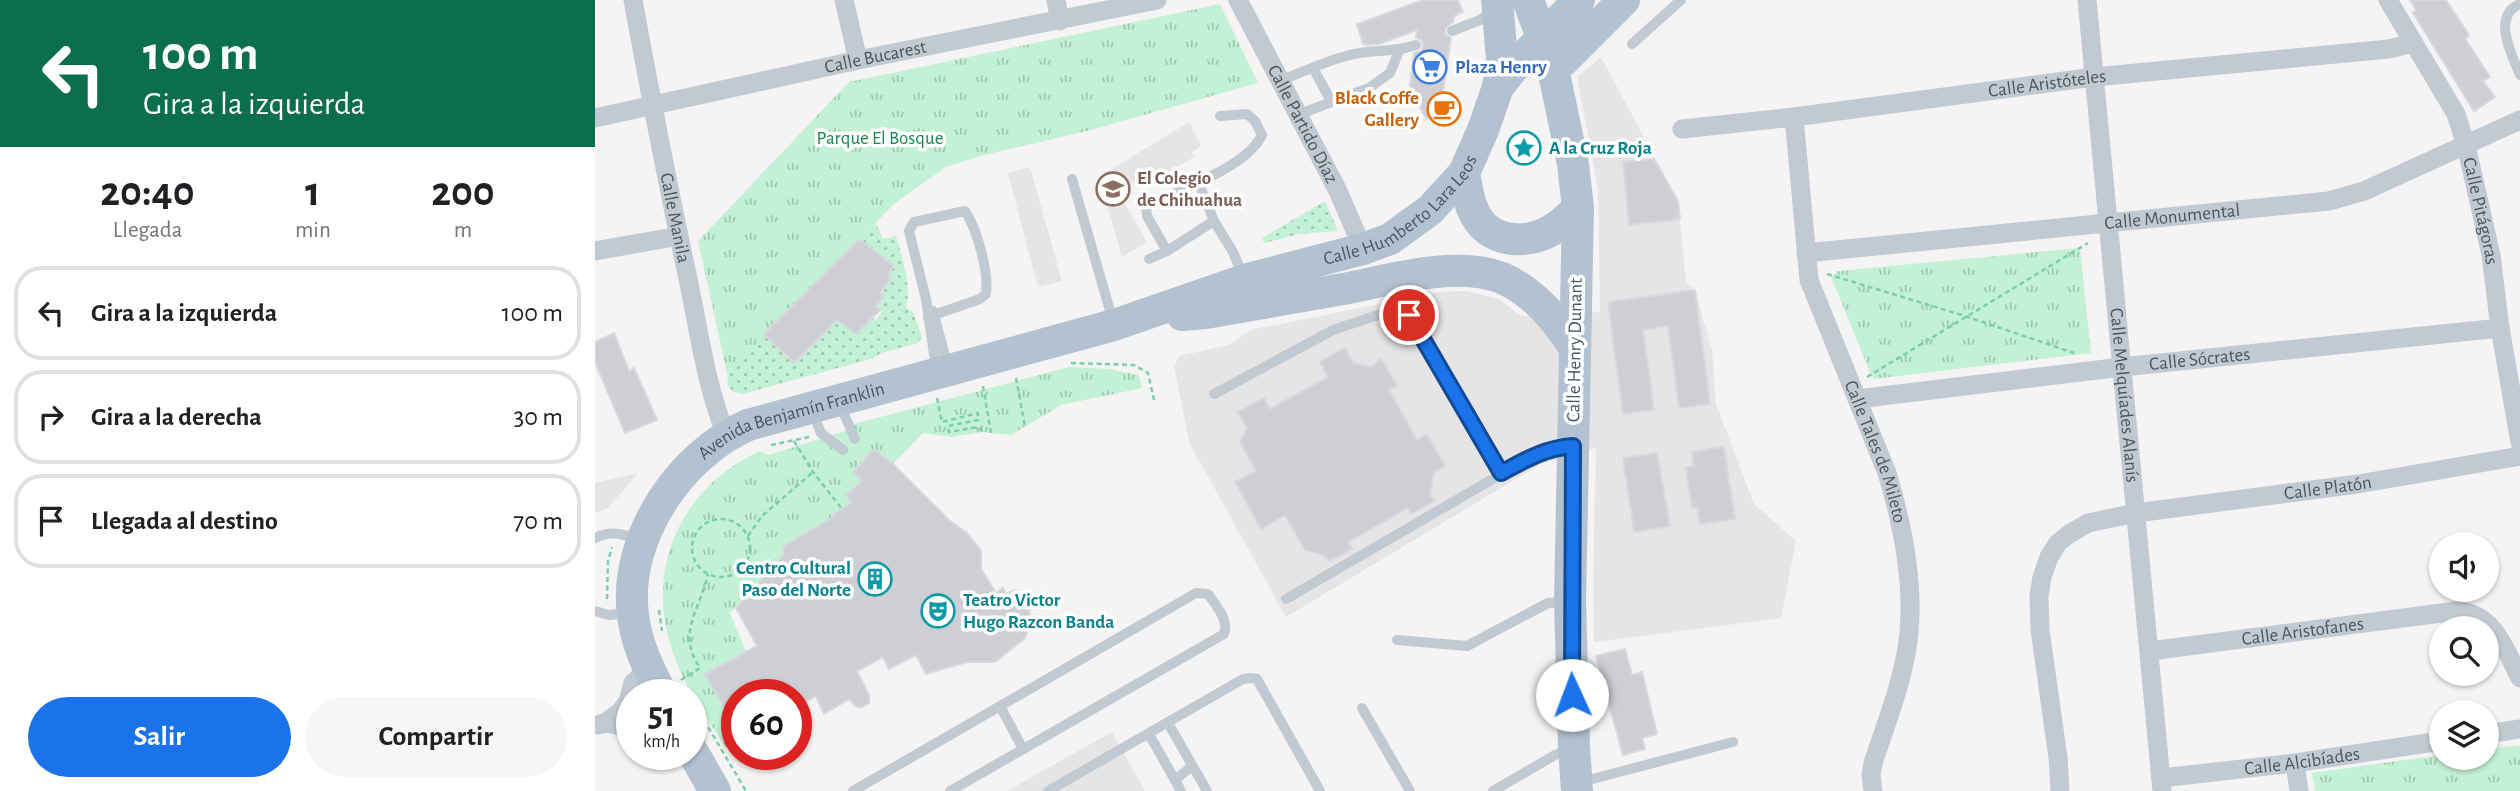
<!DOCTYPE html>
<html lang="es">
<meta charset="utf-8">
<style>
body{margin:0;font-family:"Alegreya Sans",sans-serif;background:#f6f6f6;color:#202124;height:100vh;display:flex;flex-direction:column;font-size:26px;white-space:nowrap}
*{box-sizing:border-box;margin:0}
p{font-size:23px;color:#757577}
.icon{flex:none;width:38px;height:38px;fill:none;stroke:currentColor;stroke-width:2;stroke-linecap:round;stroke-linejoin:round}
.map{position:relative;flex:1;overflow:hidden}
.drawer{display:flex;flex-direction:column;background:#fff;width:595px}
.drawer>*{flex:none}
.guide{background:#0b6e4f;color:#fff;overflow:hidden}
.tools{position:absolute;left:1834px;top:532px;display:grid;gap:14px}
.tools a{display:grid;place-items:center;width:70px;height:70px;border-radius:50%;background:#fff;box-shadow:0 2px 5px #0004;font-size:35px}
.speed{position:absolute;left:21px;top:679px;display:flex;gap:14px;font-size:35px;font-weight:700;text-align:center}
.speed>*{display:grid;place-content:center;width:91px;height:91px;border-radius:50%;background:#fff;box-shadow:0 2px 5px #0004;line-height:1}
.speed small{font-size:18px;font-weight:400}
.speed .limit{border:10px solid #d22;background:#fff;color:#111}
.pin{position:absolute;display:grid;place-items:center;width:60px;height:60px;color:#fff;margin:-30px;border:4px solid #fff;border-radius:50%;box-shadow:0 2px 7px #0007}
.me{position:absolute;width:77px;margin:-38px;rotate:358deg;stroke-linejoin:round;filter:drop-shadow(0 0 5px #0008)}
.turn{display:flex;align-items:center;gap:24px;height:147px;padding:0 28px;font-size:32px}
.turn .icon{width:91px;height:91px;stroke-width:2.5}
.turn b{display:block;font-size:49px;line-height:60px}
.eta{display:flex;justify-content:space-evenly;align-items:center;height:119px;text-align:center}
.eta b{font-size:42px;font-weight:700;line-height:49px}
.cta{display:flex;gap:14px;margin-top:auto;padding:14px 28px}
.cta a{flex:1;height:80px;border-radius:42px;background:#1a73e8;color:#fff;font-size:28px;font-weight:700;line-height:80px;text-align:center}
.cta a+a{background:#f6f6f6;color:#202124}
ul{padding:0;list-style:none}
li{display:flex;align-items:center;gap:21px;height:94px;margin:0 14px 10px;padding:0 14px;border:4px solid #e0e0e0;border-radius:28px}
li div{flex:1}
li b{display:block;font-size:26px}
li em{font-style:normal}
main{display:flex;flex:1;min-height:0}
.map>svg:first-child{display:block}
.education{fill:#e6e4e5}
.grass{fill:url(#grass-dots)}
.park{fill:url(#park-tufts)}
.building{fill:#cdcfd5;stroke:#d7d9de;stroke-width:2}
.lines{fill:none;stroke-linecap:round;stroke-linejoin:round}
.path{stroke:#7ad0a6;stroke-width:2.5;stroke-dasharray:5 3.5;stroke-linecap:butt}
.service{stroke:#c1cad2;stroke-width:10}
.minor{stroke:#c1cad2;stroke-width:19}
.primary{stroke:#b3c2d1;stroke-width:32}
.route-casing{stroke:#114b97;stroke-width:18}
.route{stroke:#1a73e8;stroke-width:12}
.labels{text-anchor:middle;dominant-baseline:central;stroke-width:7;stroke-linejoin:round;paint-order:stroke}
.street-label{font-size:19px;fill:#4a5661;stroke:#fff}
.shop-label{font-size:19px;font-weight:bold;fill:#366cbe;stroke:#fff;text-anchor:start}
.food-label{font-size:19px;font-weight:bold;fill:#c56008;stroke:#fff;text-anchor:end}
.park-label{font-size:19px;fill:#17864f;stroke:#fff}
.culture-label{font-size:19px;font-weight:bold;fill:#0d838f;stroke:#fff;text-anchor:start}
.education-label{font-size:19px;font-weight:bold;fill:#785e54;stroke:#fff;text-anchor:start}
</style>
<main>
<section class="drawer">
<div class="guide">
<div class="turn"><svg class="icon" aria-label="left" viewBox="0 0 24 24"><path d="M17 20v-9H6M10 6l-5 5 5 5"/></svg><div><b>100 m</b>Gira a la izquierda</div></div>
</div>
<div class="eta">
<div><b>20:40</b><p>Llegada</p></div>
<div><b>1</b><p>min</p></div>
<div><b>200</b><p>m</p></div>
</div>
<ul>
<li><svg class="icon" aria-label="left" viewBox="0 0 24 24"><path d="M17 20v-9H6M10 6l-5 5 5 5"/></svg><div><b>Gira a la izquierda</b></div><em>100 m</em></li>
<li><svg class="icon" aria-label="right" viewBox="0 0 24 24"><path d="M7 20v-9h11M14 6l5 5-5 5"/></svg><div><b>Gira a la derecha</b></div><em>30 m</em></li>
<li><svg class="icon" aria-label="arrive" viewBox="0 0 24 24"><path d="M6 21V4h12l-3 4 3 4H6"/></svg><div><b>Llegada al destino</b></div><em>70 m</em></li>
</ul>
<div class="cta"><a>Salir</a><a>Compartir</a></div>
</section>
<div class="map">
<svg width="1925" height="791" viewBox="0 0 1925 791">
<defs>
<pattern id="grass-dots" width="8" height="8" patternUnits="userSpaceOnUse" patternTransform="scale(1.75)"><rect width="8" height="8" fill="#c3f1d5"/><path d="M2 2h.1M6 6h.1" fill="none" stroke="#a0c6b0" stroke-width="1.8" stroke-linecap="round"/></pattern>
<pattern id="park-tufts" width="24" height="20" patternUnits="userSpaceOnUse" patternTransform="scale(1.75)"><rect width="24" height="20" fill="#c3f1d5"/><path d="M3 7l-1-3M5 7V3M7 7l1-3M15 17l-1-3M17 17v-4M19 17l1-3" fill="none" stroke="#a0c6b0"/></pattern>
</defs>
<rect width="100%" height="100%" fill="#f5f3f3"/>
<g class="education">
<path d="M 1006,57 L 1083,201 L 1091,282 L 1100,290 L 1117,350 L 1121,404 L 1159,504 L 1201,541 L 1186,618 L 999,642 L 998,587 L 1001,448 L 946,464 L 691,617 L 595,444 L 579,367 L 584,356 L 634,345 L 656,330 L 843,292 L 871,291 L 904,299 L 926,316 L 1005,312 L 1003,189 L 982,77 Z"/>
<path d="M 594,122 L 606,146 L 597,152 L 599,157 L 569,175 L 565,168 L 561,171 L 564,178 L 549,186 L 544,178 L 523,192 L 552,242 L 527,257 L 504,177 Z"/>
<path d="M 435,167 L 467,281 L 443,287 L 413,173 Z"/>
<path d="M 43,473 L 13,508 L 0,513 L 0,483 Z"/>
<path d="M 517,732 L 550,791 L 412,791 Z"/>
</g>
<g class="grass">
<path d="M 730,201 L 743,231 L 704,234 L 669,243 L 667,238 Z"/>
<path d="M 281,223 L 288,239 L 301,236 C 307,257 317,286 311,307 L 318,312 L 327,337 L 323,343 L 286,353 L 279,358 L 148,394 L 138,392 L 133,385 L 132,373 L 169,334 L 199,363 L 242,320 L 261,333 L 277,317 L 281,320 L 287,312 L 279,305 L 284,303 L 289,296 L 282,291 L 286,286 L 289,288 L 295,279 L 288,276 L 295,273 L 298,265 L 264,239 Z"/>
</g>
<g class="park">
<path d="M 625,4 L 663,83 L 492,131 L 385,156 L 351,167 L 300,203 L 132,373 L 103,241 L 254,82 Z"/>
<path d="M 1485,248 L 1496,353 L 1278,379 L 1236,277 L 1243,271 Z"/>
<path d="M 474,367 L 514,369 L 544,375 L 547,388 L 466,405 L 416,435 L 387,432 L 356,437 L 328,433 L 298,464 L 279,450 L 267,481 L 251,495 L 261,506 L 252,541 L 188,555 L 135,613 L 151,652 L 110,675 L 142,705 L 142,741 L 130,747 C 111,716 87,683 76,647 C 50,565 88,486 165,451 L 174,455 L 259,428 L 259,424 Z"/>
<path d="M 1925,745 L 1925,791 L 1720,791 L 1717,773 L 1846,755 L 1846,758 L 1892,758 L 1892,749 Z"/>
</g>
<g class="building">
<path d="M 828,0 L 863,0 L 868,12 L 859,16 L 858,22 L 850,29 L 850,34 L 856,38 L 845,110 L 831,119 L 815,86 L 819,53 L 826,51 L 828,46 L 827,40 L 821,38 L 822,30 L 784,44 L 770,45 L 768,44 L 762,24 Z"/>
<path d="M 1815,0 L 1851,0 L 1874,35 L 1870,39 L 1895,77 L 1888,81 L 1900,97 L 1879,111 L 1818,13 L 1821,10 Z"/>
<path d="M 1059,159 L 1083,201 L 1085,219 L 1034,225 L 1028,162 Z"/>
<path d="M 264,239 L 298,265 L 293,277 L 295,279 L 285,293 L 290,295 L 281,307 L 285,310 L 261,334 L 242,320 L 199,363 L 169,334 Z"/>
<path d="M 1100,290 L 1115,404 L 1084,408 L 1073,326 L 1048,330 L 1059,410 L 1028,414 L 1013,302 Z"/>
<path d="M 19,333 L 34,371 L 39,368 L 62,420 L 30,433 L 0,362 L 0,342 Z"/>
<path d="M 750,348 L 758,363 L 777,367 L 786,358 L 802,386 L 794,390 L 822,440 L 832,434 L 850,466 L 839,472 L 835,495 L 839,501 L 816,514 L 813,508 L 753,542 L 757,549 L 735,561 L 728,555 L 710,550 L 690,515 L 666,529 L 640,482 L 661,471 L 645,442 L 652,428 L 643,412 L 669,398 L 675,409 L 733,377 L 725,362 Z"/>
<path d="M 1129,447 L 1140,519 L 1105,524 L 1102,507 L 1097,508 L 1091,467 L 1099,466 L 1097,452 Z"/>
<path d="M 279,449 L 298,464 L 354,520 L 372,533 L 386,550 L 386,569 L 401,593 L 408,588 L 411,594 L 421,590 L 429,597 L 435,609 L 434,627 L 430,638 L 400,662 L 372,662 L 331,674 L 321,655 L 294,669 L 288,657 L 262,671 L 274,695 L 274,703 L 266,708 L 260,706 L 254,699 L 229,714 L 221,696 L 201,707 L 201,695 L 142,695 L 142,705 L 131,711 L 110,674 L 162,646 L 141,608 L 188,555 L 189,546 L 238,517 L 237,515 L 257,502 L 251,495 L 267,481 L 258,472 Z"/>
<path d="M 1062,453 L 1075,526 L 1039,532 L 1028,458 Z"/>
<path d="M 1030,649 L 1037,675 L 1047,672 L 1062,734 L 1047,738 L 1050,749 L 1028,755 L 1001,656 Z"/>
</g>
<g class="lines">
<g class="path">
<path d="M 1232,274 L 1370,316 L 1479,353"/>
<path d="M 476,363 L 539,365 L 553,373 L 559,400"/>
<path d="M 1272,377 L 1493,243"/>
<path d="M 421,378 L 430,427"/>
<path d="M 388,386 L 396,433"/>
<path d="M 342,398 L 347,422 L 383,413 L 383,420 L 353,426 L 354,432 L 383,427 L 388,432"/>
<path d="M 199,441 L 218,472 L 247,509"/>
<path d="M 176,445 L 214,437"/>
<circle cx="126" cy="548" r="29"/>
<path d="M 153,536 L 167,516 L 218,472"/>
<path d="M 12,599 L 13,561 L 17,547"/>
<path d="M 64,610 L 67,631"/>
<path d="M 86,680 L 105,668 C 81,633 105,610 113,574"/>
<path d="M 96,698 L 151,791"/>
</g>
<g class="service">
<path d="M 1925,4 C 1896,16 1917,55 1925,75"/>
<path d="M 857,31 L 885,20 L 898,10"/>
<path d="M 1037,44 L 1086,0"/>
<path d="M 718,68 L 736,101"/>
<path d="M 684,81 C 706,73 728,62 751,56 C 775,48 796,54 821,45"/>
<path d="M 702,115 L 774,88 L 795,73 L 804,51"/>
<path d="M 477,179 L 518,321"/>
<path d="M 603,181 L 619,221 L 638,252 L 648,276"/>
<path d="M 572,251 L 552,216 L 551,208 L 561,201 C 592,187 652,166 667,135 L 660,121 L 652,114 L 625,116"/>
<path d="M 554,259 L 572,251 L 619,221"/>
<path d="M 338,311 L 353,367"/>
<path d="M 333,317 L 385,299 L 391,294 C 394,272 382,229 370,211 L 319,222 L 314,231 L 331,299 L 341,368"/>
<path d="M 619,394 L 738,330 L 789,313 L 800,311 L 814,315 L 906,473"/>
<path d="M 245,405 L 260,439"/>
<path d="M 217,411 L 226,433 L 248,450"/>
<path d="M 0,538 C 17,530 26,534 43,539"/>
<path d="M 691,599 L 946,451 L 958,447 L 976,446"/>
<path d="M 0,611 L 14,615 L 34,613"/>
<path d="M 802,640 L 872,646 L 953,603 L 969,602"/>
<path d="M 406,708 L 428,749"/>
<path d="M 767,708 L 815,791"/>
<path d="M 573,723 L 612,791"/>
<path d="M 554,734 L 586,791"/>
<path d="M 580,780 L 597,766"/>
<path d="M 986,782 L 1138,742"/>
<path d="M 258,791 L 601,593 L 613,594 C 621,606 634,619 629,634 L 355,791"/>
<path d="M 453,791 L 648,679 L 656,678 L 662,679 L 725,791"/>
<path d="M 898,791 L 960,755 L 974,749"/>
</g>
<g class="minor">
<path id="s1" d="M 38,0 C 55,93 73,186 93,279 C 104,331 111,386 131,435"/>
<path d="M 249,0 L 263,60"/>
<path d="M 461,0 L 465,21"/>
<path id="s2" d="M 643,0 L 743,191 L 768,249"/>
<path id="s3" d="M 1492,0 L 1567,791"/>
<path id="s4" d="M 1793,0 L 1861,114 L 1871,145 L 1896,255 L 1905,328 L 1925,442"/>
<path id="s5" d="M 1199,117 L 1214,280 L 1292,473 C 1309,529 1322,595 1311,654 C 1304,691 1290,727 1278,763 L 1276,774 L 1278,791"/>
<path id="s6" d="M 0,118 L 263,60 L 562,0"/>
<path id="s7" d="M 1087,129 L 1199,117 L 1499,77 L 1794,49 L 1818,43"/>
<path d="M 0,251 L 84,236"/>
<path id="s8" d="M 1211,253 L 1734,201 L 1769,191 L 1925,120"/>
<path id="s9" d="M 1262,399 L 1527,367 L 1905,328"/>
<path id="s10" d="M 1555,651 L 1862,611 C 1899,613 1910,649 1925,678"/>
<path d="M 10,723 L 25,712 L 33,701 L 38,683 L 54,669"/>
<path d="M 3,725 L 10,723 L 37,728"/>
<path d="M 1892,734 L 1925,729"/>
<path d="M 1700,763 L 1704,791"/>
<path id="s11" d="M 1566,778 L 1700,763 L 1846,741"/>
<path id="s12" d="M 1465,791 L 1463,758 L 1445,630 L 1444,596 L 1447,577 L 1454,557 L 1463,543 L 1474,534 L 1493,523 L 1541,513 L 1763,484 L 1925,456"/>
</g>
<g class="primary">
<path d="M 902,0 L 907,60 L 903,87"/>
<path d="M 933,0 L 957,64 L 978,164 L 983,208 L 975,601 L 979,747 L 982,791"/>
<path d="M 957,64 L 968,61 L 1029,0"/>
<path d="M 869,173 C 872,187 873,203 881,216 C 897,245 937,245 963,226 C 970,221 977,214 983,208"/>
<path d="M 587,315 L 611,313 C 657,305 703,297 748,289 C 795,280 862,260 907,278 C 939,292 961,319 979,347"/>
<path id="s13" d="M 67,695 C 54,669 41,644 38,615 C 28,538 85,455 153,425 L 519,325 L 649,280 L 768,249 L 795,239 L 835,210 L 869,173 L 888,130 L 903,87 L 918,68 L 984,0"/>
<path d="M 96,749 L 120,791"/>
</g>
</g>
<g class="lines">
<defs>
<path id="route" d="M 814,315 L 906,473 C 930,460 950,448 978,446 L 977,695"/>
</defs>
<use href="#route" class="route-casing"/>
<use href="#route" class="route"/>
</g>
<defs>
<symbol id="supermarket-ring" viewBox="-11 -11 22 22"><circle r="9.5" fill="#fff" stroke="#3f7fe0" stroke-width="1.5"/><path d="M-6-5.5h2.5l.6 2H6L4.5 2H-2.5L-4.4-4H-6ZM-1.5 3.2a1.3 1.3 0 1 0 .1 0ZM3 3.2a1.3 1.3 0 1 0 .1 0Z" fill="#3f7fe0"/></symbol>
<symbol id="cafe-ring" viewBox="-11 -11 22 22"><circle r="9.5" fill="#fff" stroke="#e8710a" stroke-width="1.5"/><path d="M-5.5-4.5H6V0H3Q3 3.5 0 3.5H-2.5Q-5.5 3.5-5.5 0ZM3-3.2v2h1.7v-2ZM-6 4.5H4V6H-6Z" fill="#e8710a"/></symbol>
<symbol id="sight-ring" viewBox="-11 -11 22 22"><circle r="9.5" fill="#fff" stroke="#0f9aa8" stroke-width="1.5"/><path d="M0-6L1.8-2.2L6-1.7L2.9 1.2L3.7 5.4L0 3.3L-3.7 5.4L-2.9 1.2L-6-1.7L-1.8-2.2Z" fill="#0f9aa8"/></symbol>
<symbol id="university-ring" viewBox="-11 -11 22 22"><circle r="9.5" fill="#fff" stroke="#8d6e63" stroke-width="1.5"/><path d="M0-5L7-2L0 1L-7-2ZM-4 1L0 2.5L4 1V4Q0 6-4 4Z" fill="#8d6e63"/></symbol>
<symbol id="building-ring" viewBox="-11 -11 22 22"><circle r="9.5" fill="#fff" stroke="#0f9aa8" stroke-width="1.5"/><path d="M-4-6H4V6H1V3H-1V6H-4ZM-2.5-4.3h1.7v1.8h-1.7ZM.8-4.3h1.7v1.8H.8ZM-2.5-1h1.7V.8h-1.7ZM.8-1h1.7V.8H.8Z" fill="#0f9aa8"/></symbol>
<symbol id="theatre-ring" viewBox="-11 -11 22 22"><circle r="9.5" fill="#fff" stroke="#0f9aa8" stroke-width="1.5"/><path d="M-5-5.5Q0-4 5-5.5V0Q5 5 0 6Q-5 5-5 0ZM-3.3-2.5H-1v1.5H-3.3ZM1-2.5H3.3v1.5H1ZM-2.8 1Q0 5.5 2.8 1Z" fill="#0f9aa8"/></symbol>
</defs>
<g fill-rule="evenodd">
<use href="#supermarket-ring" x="816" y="48" width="38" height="38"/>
<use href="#cafe-ring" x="830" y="90" width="38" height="38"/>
<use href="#sight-ring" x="910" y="129" width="38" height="38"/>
<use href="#university-ring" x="499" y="170" width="38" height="38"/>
<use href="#building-ring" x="261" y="560" width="38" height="38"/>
<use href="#theatre-ring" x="324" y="592" width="38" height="38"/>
</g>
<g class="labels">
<g class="street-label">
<text stroke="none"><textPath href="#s6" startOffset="287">Calle Bucarest</textPath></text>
<text stroke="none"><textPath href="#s7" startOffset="368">Calle Aristóteles</textPath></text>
<text stroke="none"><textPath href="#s2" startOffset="140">Calle Partido Díaz</textPath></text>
<text stroke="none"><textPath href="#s13" startOffset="1015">Calle Humberto Lara Leos</textPath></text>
<text stroke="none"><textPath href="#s4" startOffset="233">Calle Pitágoras</textPath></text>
<text stroke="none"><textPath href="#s8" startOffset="368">Calle Monumental</textPath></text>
<text stroke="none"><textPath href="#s1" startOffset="222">Calle Manila</textPath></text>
<text transform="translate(980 350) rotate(-89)">Calle Henry Dunant</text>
<text stroke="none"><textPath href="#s9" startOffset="345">Calle Sócrates</textPath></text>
<text stroke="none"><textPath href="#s3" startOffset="397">Calle Melquíades Alanís</textPath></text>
<text stroke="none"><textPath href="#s13" startOffset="364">Avenida Benjamín Franklin</textPath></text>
<text stroke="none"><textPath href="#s5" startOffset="348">Calle Tales de Mileto</textPath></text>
<text stroke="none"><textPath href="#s12" startOffset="532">Calle Platón</textPath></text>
<text stroke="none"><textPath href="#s10" startOffset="154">Calle Aristofanes</textPath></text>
<text stroke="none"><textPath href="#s11" startOffset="142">Calle Alcibíades</textPath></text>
</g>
<g class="shop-label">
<text x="860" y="67">Plaza Henry</text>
</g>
<g class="food-label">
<text x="824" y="98">Black Coffe<tspan x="824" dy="22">Gallery</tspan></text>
</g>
<g class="park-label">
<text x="285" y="138">Parque El Bosque</text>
</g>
<g class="culture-label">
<text x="954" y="148">A la Cruz Roja</text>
<text x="256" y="568" text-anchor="end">Centro Cultural<tspan x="256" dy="22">Paso del Norte</tspan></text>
<text x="368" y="600">Teatro Victor<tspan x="368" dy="22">Hugo Razcon Banda</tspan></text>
</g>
<g class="education-label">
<text x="542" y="178">El Colegio<tspan x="542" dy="22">de Chihuahua</tspan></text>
</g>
</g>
</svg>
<div class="tools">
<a><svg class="icon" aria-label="sound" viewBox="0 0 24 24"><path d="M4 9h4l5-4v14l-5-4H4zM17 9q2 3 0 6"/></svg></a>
<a><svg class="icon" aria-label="search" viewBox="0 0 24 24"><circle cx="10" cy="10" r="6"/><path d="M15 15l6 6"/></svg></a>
<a><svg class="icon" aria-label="layers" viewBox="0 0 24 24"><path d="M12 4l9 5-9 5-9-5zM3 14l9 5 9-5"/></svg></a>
</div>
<div class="speed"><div>51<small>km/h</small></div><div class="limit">60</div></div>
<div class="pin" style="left:814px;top:315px;background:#d93025"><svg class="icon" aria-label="arrive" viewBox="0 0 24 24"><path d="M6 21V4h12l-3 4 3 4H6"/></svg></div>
<svg class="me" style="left:977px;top:695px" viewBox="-20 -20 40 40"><circle r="19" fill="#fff"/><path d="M0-13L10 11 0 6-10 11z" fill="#1a73e8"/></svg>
</div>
</main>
